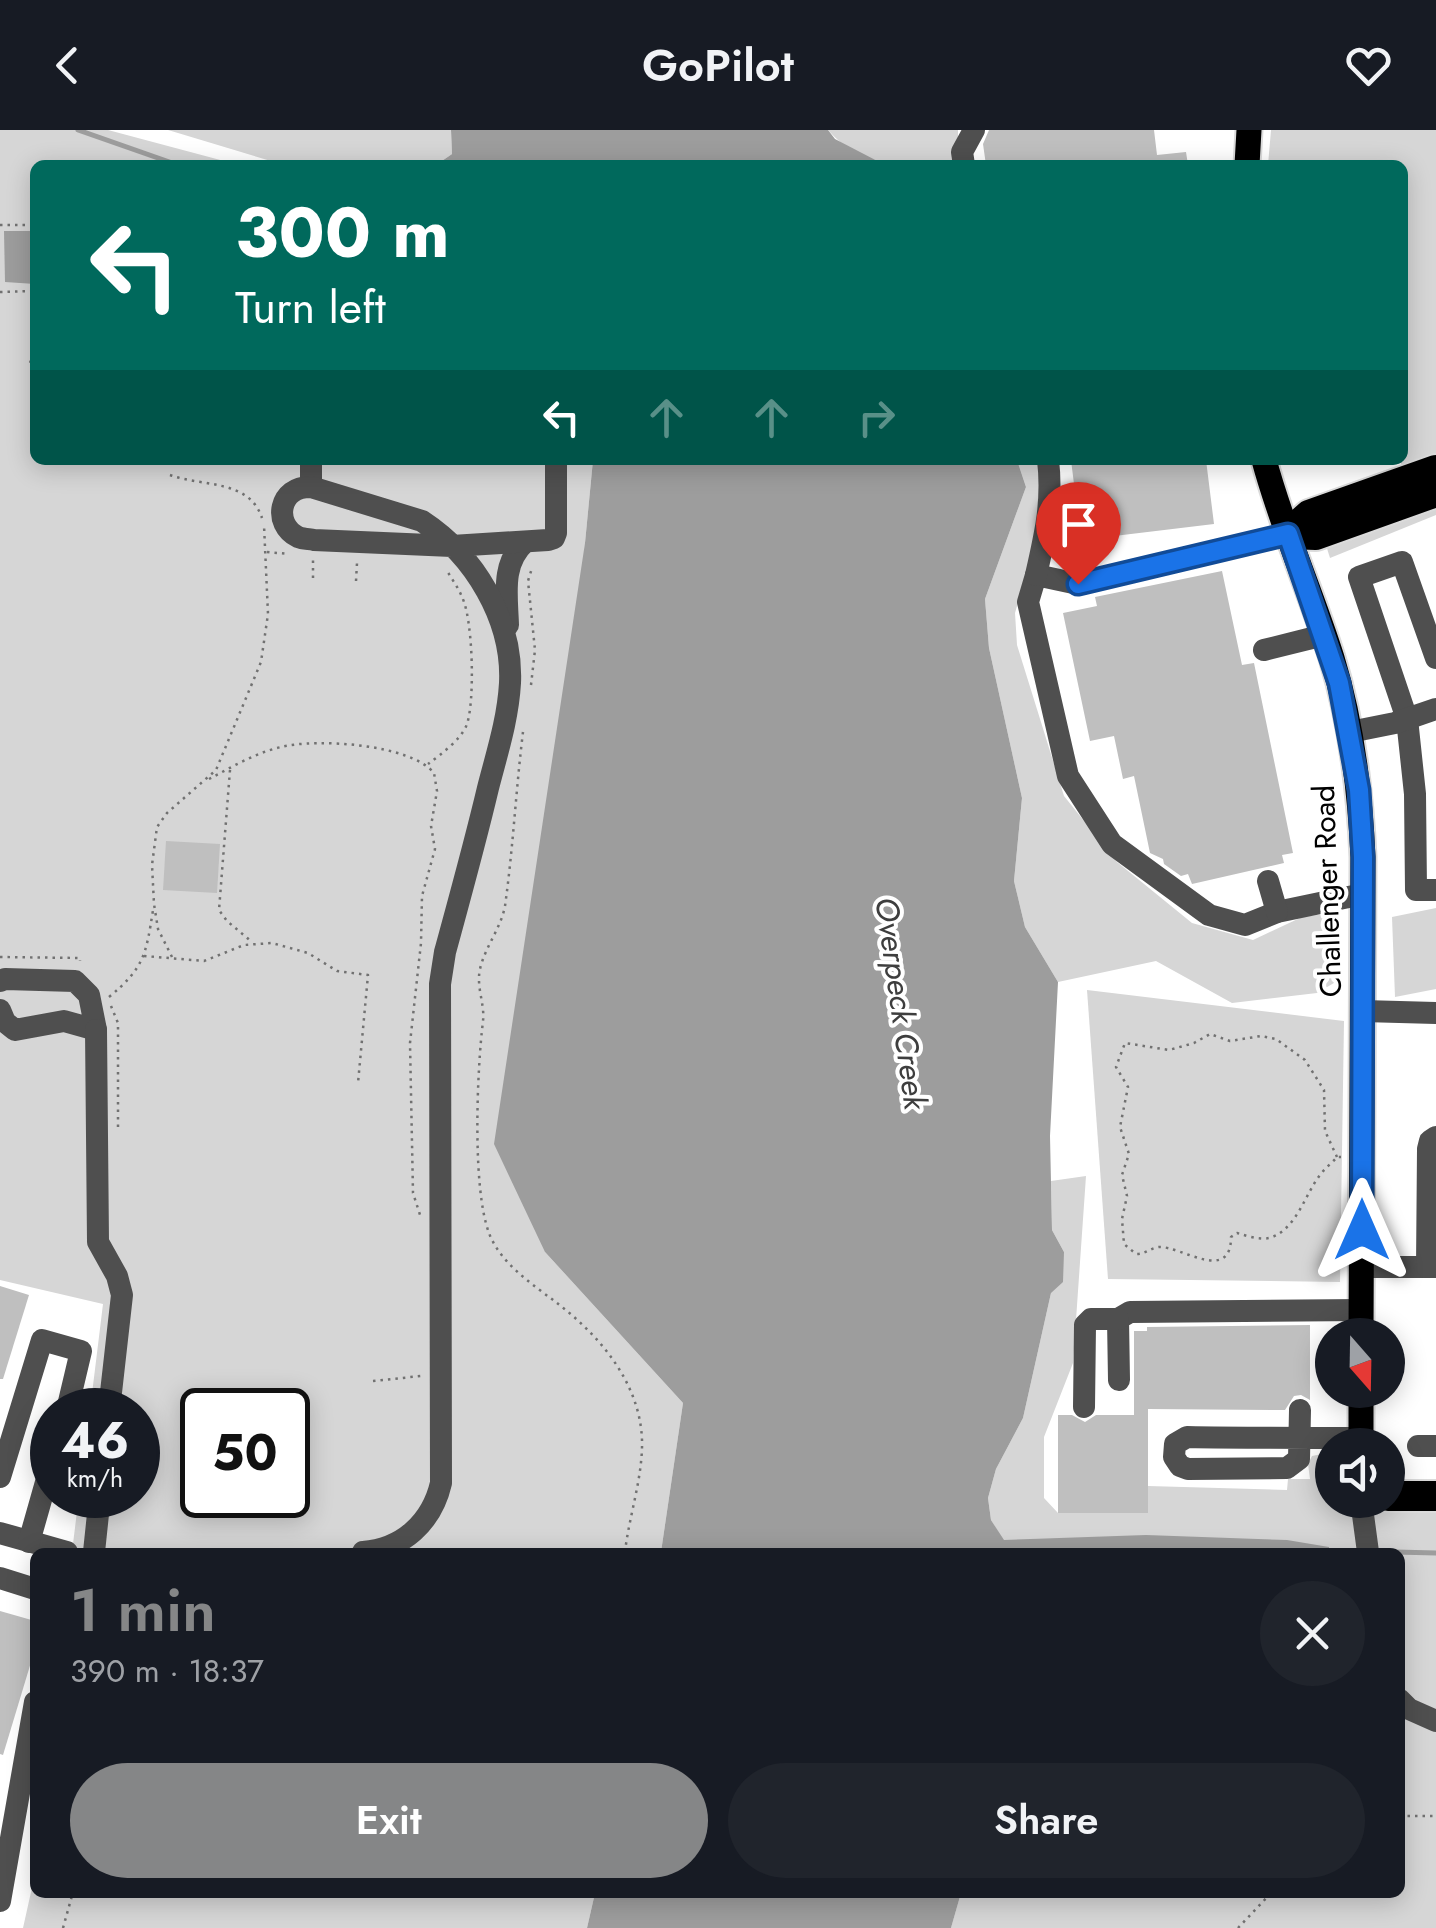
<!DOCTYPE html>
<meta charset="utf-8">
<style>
body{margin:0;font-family:Jost,sans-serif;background:#20242c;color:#f1f3f6;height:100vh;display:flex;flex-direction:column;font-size:38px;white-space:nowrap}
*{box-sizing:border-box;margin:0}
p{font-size:32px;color:#9ea1a6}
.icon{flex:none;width:55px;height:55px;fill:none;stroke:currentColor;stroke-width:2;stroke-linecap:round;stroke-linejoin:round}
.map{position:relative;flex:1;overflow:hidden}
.side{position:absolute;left:30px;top:1418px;width:1375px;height:350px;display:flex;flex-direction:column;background:#171b24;border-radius:15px;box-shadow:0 5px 25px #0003}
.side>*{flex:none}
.guide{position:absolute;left:30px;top:30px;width:1378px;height:305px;border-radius:15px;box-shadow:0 5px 25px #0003;background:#00695c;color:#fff;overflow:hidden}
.needle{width:65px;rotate:160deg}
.buttons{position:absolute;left:1315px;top:1188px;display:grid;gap:20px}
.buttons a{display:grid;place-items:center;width:90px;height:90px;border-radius:50%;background:#171b24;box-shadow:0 5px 25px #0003;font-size:50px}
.speed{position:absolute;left:30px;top:1258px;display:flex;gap:20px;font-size:50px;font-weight:700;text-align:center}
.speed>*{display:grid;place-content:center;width:130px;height:130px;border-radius:50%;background:#171b24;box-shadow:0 5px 25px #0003;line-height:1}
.speed small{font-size:25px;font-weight:400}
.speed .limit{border:5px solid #111;border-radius:15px;background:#fff;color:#111}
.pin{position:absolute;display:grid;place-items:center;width:85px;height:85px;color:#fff;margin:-102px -42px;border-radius:50% 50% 50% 0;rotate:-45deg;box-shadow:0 0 10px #0007}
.pin .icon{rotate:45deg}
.me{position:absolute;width:110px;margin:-55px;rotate:0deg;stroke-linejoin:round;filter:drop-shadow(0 0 8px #0008)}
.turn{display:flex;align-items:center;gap:35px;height:210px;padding:0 40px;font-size:45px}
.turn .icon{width:130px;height:130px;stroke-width:2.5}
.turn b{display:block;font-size:70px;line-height:85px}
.lanes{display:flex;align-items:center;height:95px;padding:0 40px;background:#0003;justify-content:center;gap:50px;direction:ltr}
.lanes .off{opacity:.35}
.round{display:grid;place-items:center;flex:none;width:105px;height:105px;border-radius:52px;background:#20242c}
.head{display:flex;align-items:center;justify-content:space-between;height:170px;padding:0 40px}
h1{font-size:60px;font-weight:600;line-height:75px;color:#858687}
.button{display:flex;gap:20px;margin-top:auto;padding:20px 40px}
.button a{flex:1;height:115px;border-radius:60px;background:#858687;color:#fff;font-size:40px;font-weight:600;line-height:115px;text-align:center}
.button a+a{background:#20242c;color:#f1f3f6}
header{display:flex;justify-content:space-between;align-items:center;height:130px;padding:0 40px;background:#171b24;font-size:45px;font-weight:600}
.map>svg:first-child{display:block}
.green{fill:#d6d6d6;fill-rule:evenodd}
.water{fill:#9d9d9d}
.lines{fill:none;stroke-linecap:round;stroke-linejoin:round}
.stream{stroke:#9d9d9d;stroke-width:5}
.building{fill:#bfbfbf}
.major-casing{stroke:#dbdbdb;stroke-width:29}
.highway-casing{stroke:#dbdbdb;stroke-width:34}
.path{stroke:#717171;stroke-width:2.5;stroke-dasharray:2.5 5;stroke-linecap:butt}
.minor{stroke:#4f4f4f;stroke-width:22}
.major{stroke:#000;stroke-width:25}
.highway{stroke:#000;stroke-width:30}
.route-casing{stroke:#114b97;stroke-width:25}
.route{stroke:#1a73e8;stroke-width:18}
.labels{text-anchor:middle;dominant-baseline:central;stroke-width:8;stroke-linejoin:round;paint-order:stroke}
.street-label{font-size:30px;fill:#000;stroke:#fff}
.water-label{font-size:32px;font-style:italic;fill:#3e3e3e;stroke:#fff}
</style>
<header><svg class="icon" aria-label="back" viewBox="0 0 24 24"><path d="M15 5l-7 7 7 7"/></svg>GoPilot<svg class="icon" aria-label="heart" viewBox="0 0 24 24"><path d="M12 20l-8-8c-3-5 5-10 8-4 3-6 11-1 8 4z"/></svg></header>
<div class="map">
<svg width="1436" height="1798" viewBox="0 0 1436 1798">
<rect width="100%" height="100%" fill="#fff"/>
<g class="green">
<path d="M 0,0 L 108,0 L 239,35 L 35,35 L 35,330 L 593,330 L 585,413 L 545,1122 L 683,1273 L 661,1422 L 72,1422 L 79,1365 L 138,1365 L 138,1280 L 90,1280 L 103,1174 L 0,1150 ZM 202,1280 L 288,1280 L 288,1365 L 202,1365 Z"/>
<path d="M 168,0 L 451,0 L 452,24 L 436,35 L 284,35 Z"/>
<path d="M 828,0 L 958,0 L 958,35 C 910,35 863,41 828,0 Z"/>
<path d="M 1271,0 L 1436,0 L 1436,330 L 1406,340 L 1398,330 L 1402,330 L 1402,35 L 1268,35 Z"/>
<path d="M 1017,330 L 1043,330 L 1032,424 L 1015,483 L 1017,515 L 1064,666 L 1117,732 L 1192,793 L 1253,810 L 1302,787 L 1339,782 L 1339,850 L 1317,863 L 1232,873 L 1156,831 L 1058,852 L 1025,797 L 1014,751 L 1022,668 L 989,518 L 985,469 L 1026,357 Z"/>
<path d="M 1436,371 L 1436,385 L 1330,428 L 1325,412 Z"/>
<path d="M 1436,778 L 1436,859 L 1395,867 L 1392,787 Z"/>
<path d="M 1087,860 L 1344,891 L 1340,1152 L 1108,1149 Z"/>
<path d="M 1086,1046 L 1073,1233 L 1044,1307 L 1044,1368 L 1058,1383 L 1147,1383 L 1148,1356 L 1287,1360 L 1288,1349 L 1310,1349 L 1308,1334 L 1312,1326 L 1332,1322 L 1332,1370 L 1344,1370 L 1344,1379 L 1436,1378 L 1436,1798 L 951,1798 L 961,1763 L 1400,1762 L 1400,1422 L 999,1422 L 1003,1410 L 991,1390 L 988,1368 L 996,1339 L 1023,1288 L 1051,1163 L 1064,1122 L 1052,1100 L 1051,1051 Z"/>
<path d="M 35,1744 L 35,1762 L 595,1763 L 587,1798 L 23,1798 Z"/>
</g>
<g class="water">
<path d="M 451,0 L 828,0 L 835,9 L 885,35 L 436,35 L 452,24 Z"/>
<path d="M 4,101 L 35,101 L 35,154 L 5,152 Z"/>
<path d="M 593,330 L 1017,330 L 1026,357 L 985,469 L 989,518 L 1022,668 L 1014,751 L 1025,797 L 1058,852 L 1050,1006 L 1052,1100 L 1064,1122 L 1063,1152 L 1051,1163 L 1023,1288 L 996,1339 L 988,1368 L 991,1390 L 1004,1410 L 1146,1405 L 1287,1410 L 1329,1417 L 1329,1422 L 1025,1419 L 1011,1422 L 661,1422 L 683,1273 L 545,1122 L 494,1014 L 585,413 Z"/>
<path d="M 595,1763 L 595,1762 L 961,1763 L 951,1798 L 587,1798 Z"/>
</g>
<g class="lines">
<g class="stream">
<path d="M 78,0 L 178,35"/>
<path d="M 1395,1422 L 1436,1423"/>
</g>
</g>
<g class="building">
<path d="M 989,0 L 1154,0 L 1157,25 L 1186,22 L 1188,35 L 986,35 L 983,14 Z"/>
<path d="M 1071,330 L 1206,330 L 1214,394 L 1081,410 Z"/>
<path d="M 1222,441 L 1242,535 L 1254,533 L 1293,723 L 1282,725 L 1284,733 L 1192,754 L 1188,744 L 1181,746 L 1164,734 L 1163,729 L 1150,723 L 1134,646 L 1123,649 L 1114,606 L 1090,611 L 1063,483 L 1097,476 L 1095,467 Z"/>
<path d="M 166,711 L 220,714 L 217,763 L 163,760 Z"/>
<path d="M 0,1156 L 29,1165 L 3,1249 L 0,1249 Z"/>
<path d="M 1310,1195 L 1310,1270 L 1301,1265 L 1294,1266 L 1285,1280 L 1148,1279 L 1148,1383 L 1058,1383 L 1058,1285 L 1072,1285 L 1085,1292 L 1096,1285 L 1134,1285 L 1134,1201 L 1147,1201 L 1147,1197 Z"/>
<path d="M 0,1481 L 35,1491 L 35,1519 L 3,1625 L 0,1624 Z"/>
</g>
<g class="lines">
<defs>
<g id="major">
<path d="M 1247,35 L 1249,0"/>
<path d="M 1264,330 C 1282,397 1311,462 1332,528 C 1352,593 1360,660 1363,727 L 1361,1205"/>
<path d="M 1361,1315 L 1361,1260"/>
</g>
<g id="highway">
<path d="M 1288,404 L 1309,385 L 1436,340"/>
<path d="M 1288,404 L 1316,405 L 1436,362"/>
<path d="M 1388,1366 L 1436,1366"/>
</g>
</defs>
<use href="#major" class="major-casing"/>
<use href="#highway" class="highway-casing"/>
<g class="path">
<path d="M 0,95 L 35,95"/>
<path d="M 0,162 L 35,161"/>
<path d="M 35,228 L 30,228 L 35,268"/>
<path d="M 170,345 C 203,357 249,349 262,388"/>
<path d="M 267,422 L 289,424"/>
<path d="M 313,448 L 313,430"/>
<path d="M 356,451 L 357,433"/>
<path d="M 531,555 L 535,520 L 528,451 L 532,438"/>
<path d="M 523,602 C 516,659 513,719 505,776 C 501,798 485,817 480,839 C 476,857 485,874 483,891 C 477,940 472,1058 489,1103 C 500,1133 532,1154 557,1173 C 600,1206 640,1253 642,1310 C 643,1347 629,1386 625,1422"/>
<path d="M 428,634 C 440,625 462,609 467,594 C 475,570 473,489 462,467 C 458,457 451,448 446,439"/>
<path d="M 230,640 L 219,780 L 227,791 L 252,812"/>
<path d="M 209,649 C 232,637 255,623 281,617 C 317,608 410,614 434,643 L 437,661 L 431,696 L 435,719 L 422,766 L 421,813 L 410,913 L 413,1063 L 421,1088"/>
<path d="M 144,826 L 204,831 L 244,815 L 272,813 L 308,823 L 337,841 L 368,845 L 358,953"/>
<path d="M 0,827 L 80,828 L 80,831"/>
<path d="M 172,827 L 158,799 L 154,774 L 152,735 L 157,697 L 167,683 L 216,640 L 261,532 L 268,484 L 264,395"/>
<path d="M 109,867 C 144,838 146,825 153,780"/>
<path d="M 111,876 L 118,893 L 118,1002"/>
<path d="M 1337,1027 L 1325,1001 L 1324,960 L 1305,930 L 1276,909 L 1261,906 L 1230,911 L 1210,904 L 1194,913 L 1169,920 L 1125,913 L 1116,937 L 1128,957 L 1120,997 L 1129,1024 L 1122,1045 L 1127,1066 L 1122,1089 L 1124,1114 L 1136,1124 C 1146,1124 1150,1118 1159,1117 C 1181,1116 1231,1154 1231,1107 L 1237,1103 C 1247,1106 1259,1110 1269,1108 C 1296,1101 1305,1064 1320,1045 C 1325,1038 1332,1033 1337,1027 L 1341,1027"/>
<path d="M 373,1251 L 421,1246"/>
<path d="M 1400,1686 L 1436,1686"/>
<path d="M 63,1798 L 73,1762"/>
<path d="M 1238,1798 L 1272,1762"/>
</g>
<g class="minor">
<path d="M 964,35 L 962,22 L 974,0"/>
<path d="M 311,357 L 311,330"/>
<path d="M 1288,404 L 1078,454 L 1036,445 L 1028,472 L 1068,646 L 1112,714 L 1209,785 L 1245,795 L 1277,782 L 1363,764"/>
<path d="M 1036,445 C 1045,406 1053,371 1048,330"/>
<path d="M 508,495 C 507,464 501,434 525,412"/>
<path d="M 1264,520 L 1324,505"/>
<path d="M 1436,528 L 1402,432 L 1359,447 L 1407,589 L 1415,664 L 1416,760 L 1436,760"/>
<path d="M 1350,602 L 1395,593 L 1436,579"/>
<path d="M 1268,751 L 1277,782"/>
<path d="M 0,851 L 5,849 L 75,851 L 89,865 L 96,900 L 64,891 L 15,900 L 5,892 L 0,880"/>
<path d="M 1363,881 L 1436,883"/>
<path d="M 96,900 L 98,1112 L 117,1146 L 122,1165 L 109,1280"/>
<path d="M 1362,1137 L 1436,1137"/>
<path d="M 1427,1137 L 1428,1019 L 1430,1011 L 1436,1007"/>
<path d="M 1119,1250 L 1118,1189 L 1130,1182 L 1362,1180"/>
<path d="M 1084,1277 L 1085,1195 L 1091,1189 L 1118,1189"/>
<path d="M 1300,1280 L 1299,1329 L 1287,1338 L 1188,1339 L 1180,1336 L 1174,1327 L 1175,1314 L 1187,1307 C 1245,1308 1303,1308 1361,1308"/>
<path d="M 1418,1316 L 1436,1316"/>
<path d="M 0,1347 L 42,1210 L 81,1221 L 67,1280"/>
<path d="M 1361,1370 L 1368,1422"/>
<path d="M 0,1403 L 67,1422"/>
<path d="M 29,1412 L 52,1331"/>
<path d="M 94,1422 L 100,1365"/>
<path d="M 363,1422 C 403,1419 432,1392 441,1353 L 440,854 L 445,822 C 460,767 475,713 488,658 C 497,623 508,589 510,553 C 513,489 474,425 422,391 L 311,357 C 279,356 272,394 298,407 C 303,409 309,409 314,410 L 452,416 L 548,410 L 554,408 L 556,403 L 556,330"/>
<path d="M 0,1448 L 35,1459"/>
<path d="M 1400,1570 L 1409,1579 L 1436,1591"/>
<path d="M 0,1771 L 35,1572"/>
</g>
<use href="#major" class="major"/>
<use href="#highway" class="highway"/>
</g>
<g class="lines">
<defs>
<path id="route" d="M 1078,454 L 1288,404 L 1339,553 L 1359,660 L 1363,727 L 1362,1100"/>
</defs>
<use href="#route" class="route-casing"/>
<use href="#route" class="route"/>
</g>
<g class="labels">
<g class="street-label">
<text transform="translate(1327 761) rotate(-92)">Challenger Road</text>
</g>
<g class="water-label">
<text transform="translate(901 873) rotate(82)">Overpeck Creek</text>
</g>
</g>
</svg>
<div class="buttons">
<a><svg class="needle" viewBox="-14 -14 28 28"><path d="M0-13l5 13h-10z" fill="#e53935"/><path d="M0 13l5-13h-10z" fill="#9ea1a6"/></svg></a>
<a><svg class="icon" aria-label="sound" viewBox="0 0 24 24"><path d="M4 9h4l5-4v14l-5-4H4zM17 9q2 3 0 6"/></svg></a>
</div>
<div class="speed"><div>46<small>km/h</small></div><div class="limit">50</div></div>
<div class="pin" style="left:1078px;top:454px;background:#d93025"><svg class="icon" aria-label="arrive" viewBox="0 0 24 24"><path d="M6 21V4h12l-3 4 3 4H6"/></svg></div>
<svg class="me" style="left:1362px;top:1100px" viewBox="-20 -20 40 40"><path d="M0-17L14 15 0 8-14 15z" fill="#1a73e8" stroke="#fff" stroke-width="4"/></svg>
<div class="guide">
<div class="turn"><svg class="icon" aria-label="left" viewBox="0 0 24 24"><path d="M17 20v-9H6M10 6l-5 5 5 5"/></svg><div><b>300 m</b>Turn left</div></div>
<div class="lanes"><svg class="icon" aria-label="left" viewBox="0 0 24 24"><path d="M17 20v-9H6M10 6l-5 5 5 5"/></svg><svg class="icon off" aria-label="ahead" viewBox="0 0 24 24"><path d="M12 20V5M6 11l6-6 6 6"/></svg><svg class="icon off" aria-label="ahead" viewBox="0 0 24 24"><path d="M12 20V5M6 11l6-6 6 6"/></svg><svg class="icon off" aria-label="right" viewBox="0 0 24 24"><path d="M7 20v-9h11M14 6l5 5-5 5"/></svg></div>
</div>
<section class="side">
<div class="head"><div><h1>1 min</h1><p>390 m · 18:37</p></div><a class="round"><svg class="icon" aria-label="close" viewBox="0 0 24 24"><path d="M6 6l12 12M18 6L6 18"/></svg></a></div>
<div class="button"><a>Exit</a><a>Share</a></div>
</section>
</div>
